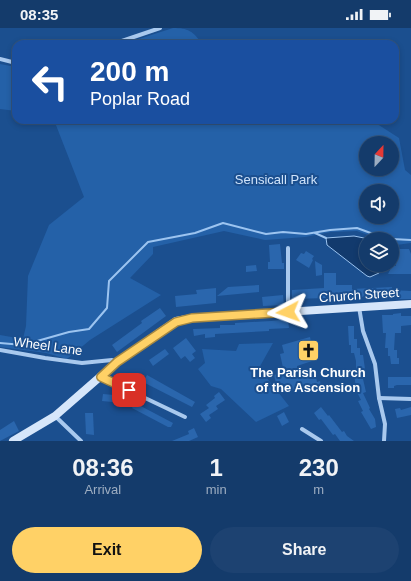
<!DOCTYPE html>
<style>
body{margin:0;font-family:Helvetica,sans-serif;background:#1d4271;color:#f1f3f6;height:100vh;display:flex;flex-direction:column;font-size:15px;white-space:nowrap}
*{box-sizing:border-box;margin:0}
p{font-size:13px;color:#9dadc1}
.icon{flex:none;width:22px;height:22px;fill:none;stroke:currentColor;stroke-width:2;stroke-linecap:round;stroke-linejoin:round}
.map{position:relative;height:413px;overflow:hidden}
.details{display:flex;flex-direction:column;background:#143b6b;flex:1}
.details>*{flex:none}
.top-card{position:absolute;left:12px;top:12px;width:387px;height:84px;border-radius:12px;box-shadow:0 2px 6px #0003,0 0 0 1px #33557e;background:#1a4fa0;color:#fff;overflow:hidden}
.needle{width:26px;rotate:22deg}
.buttons{position:absolute;left:359px;top:108px;display:grid;gap:8px}
.buttons a{display:grid;place-items:center;width:40px;height:40px;border-radius:50%;background:#143b6b;box-shadow:0 2px 6px #0003,0 0 0 1px #33557e;font-size:20px}
.pin{position:absolute;display:grid;place-items:center;width:34px;height:34px;color:#fff;margin:-17px;border-radius:8px;box-shadow:0 2px 6px #0006}
.me{position:absolute;width:44px;margin:-22px;rotate:266deg;stroke-linejoin:round;filter:drop-shadow(0 0 3px #0008)}
.turn{display:flex;align-items:center;gap:14px;height:84px;padding:0 12px;font-size:18px}
.turn .icon{width:52px;height:52px;stroke-width:2.5}
.turn b{display:block;font-size:28px;line-height:34px}
.eta{display:flex;justify-content:space-evenly;align-items:center;height:68px;text-align:center}
.eta b{font-size:24px;font-weight:700;line-height:28px}
.primary-button{display:flex;gap:8px;margin-top:auto;padding:8px 12px}
.primary-button a{flex:1;height:46px;border-radius:24px;background:#ffd166;color:#111;font-size:16px;font-weight:700;line-height:46px;text-align:center}
.primary-button a+a{background:#1d4271;color:#f1f3f6}
.status{display:flex;justify-content:space-between;align-items:center;height:28px;padding:0 20px;background:#143b6b;direction:ltr}
.status svg{height:11px;fill:currentColor}
.map>svg:first-child{display:block}
.green{fill:#2461a8;fill-rule:evenodd}
.water{fill:#123a6d;stroke:#9cc4f0}
.lines{fill:none;stroke-linecap:round;stroke-linejoin:round}
.stream{stroke:#9cc4f0;stroke-width:2}
.building{fill:#2a66ad}
.street{stroke:#a9c9ee;stroke-width:4}
.secondary{stroke:#d6e6fa;stroke-width:8}
.route-casing{stroke:#a68842;stroke-width:10}
.route{stroke:#ffd166;stroke-width:7}
.labels{text-anchor:middle;dominant-baseline:central;stroke-width:4;stroke-linejoin:round;paint-order:stroke}
.park-label{font-size:13px;fill:#cfe3fa;stroke:#1b4f8f}
.street-label{font-size:13px;fill:#fff;stroke:#1b4f8f}
.poi-label{font-size:13px;font-weight:bold;fill:#fff;stroke:#1b4f8f}
</style>
<div class="status"><b>08:35</b><svg viewBox="0 0 49 12"><path d="M0 12V9h3v3zM5 12V6h3v6zM10 12V3h3v9zM15 12V0h3v12zM26 1h20v11H26zM47 4h2v5h-2z"/></svg></div>
<div class="map">
<svg width="411" height="413" viewBox="0 0 411 413">
<rect width="100%" height="100%" fill="#1b4f8f"/>
<g class="green">
<path d="M 173,0 C 188,0 193,3 202,16 L 123,16 Z"/>
<path d="M 0,36 L 16,39 L 16,83 L 0,81 Z"/>
<path d="M 54,92 L 371,92 L 399,110 L 405,142 L 411,147 L 411,215 L 396,217 L 392,216 L 392,211 L 379,211 L 357,203 L 331,204 L 305,209 L 265,212 L 224,203 L 153,219 L 153,226 L 130,250 L 161,267 L 90,312 L 67,331 L 46,325 L 0,319 L 0,307 L 23,311 L 26,298 L 28,248 L 49,197 L 84,169 ZM 366,115 L 392,115 L 392,141 L 366,141 ZM 366,163 L 392,163 L 392,189 L 366,189 Z"/>
<path d="M 273,315 L 259,340 L 289,378 L 256,394 L 221,361 L 211,358 L 198,341 L 205,335 L 202,321 L 236,323 L 239,316 Z"/>
</g>
<path class="water" d="M 354,208 L 369,211 L 366,211 L 366,237 L 386,237 L 379,245 L 370,249 L 367,248 L 327,217 L 326,210 Z"/>
<g class="lines">
<g class="stream">
<path d="M 315,205 L 326,210"/>
<path d="M 392,211 L 411,212"/>
<path d="M 0,315 L 23,317 L 69,304 L 89,301 L 107,280 L 109,253 L 148,214 L 195,205 L 223,195 L 266,206 L 283,204 L 306,206 L 330,202 L 357,200 L 387,211"/>
</g>
</g>
<g class="building">
<path d="M 280,216 L 282,235 L 284,235 L 284,241 L 268,241 L 268,234 L 270,234 L 269,217 Z"/>
<path d="M 395,221 L 409,221 L 411,226 L 411,246 L 388,246 L 392,238 L 396,238 Z"/>
<path d="M 306,223 L 314,228 L 312,231 L 313,232 L 309,240 L 296,232 L 301,225 L 304,226 Z"/>
<path d="M 315,233 L 322,237 L 322,247 L 316,248 Z"/>
<path d="M 256,237 L 257,243 L 246,244 L 246,238 Z"/>
<path d="M 324,245 L 336,245 L 336,257 L 352,257 L 352,261 L 392,259 L 392,262 L 411,263 L 411,271 L 396,271 L 396,268 L 292,271 L 292,262 L 324,260 Z"/>
<path d="M 259,257 L 259,264 L 217,268 L 228,259 Z"/>
<path d="M 216,260 L 216,275 L 176,279 L 175,268 L 197,266 L 196,262 Z"/>
<path d="M 283,267 L 284,277 L 263,278 L 262,269 Z"/>
<path d="M 160,280 L 166,288 L 117,324 L 112,317 L 142,295 L 141,293 Z"/>
<path d="M 401,285 L 401,288 L 411,288 L 411,297 L 401,298 L 401,305 L 395,305 L 394,322 L 397,322 L 397,330 L 399,330 L 399,336 L 391,336 L 390,328 L 388,328 L 388,320 L 385,320 L 386,305 L 383,305 L 382,287 L 393,287 L 393,286 Z"/>
<path d="M 288,291 L 289,300 L 269,301 L 269,303 L 215,306 L 215,309 L 205,310 L 205,306 L 194,308 L 193,301 L 220,300 L 220,297 L 235,297 L 235,295 L 271,293 Z"/>
<path d="M 348,298 L 354,298 L 354,311 L 357,311 L 357,320 L 360,320 L 360,327 L 363,327 L 365,341 L 363,341 L 363,351 L 366,364 L 363,365 L 370,380 L 369,381 L 375,391 L 376,399 L 371,401 L 361,384 L 363,383 L 358,373 L 361,372 L 356,362 L 354,344 L 356,344 L 356,333 L 354,325 L 351,325 L 351,317 L 349,317 Z"/>
<path d="M 310,309 L 315,332 L 297,338 L 301,350 L 315,345 L 317,354 L 320,353 L 322,361 L 313,364 L 310,357 L 295,360 L 294,362 L 287,364 L 285,357 L 278,359 L 276,355 L 274,347 L 284,344 L 280,326 L 284,325 L 282,317 Z"/>
<path d="M 186,310 L 196,323 L 192,326 L 195,330 L 190,334 L 185,328 L 181,331 L 173,320 Z"/>
<path d="M 165,321 L 169,326 L 153,338 L 149,332 Z"/>
<path d="M 147,347 L 195,374 L 192,379 L 143,354 Z"/>
<path d="M 388,349 L 411,349 L 411,357 L 397,357 L 394,358 L 394,360 L 388,360 Z"/>
<path d="M 219,364 L 225,372 L 216,378 L 218,381 L 209,387 L 211,390 L 206,394 L 200,386 L 209,380 L 206,377 L 215,370 L 214,368 Z"/>
<path d="M 103,366 L 124,368 L 123,375 L 102,373 Z"/>
<path d="M 135,375 L 173,395 L 171,399 L 168,399 L 132,380 Z"/>
<path d="M 321,379 L 328,388 L 329,387 L 342,404 L 344,403 L 347,408 L 354,413 L 340,413 L 335,406 L 333,407 L 321,391 L 319,392 L 314,385 Z"/>
<path d="M 411,379 L 411,387 L 397,390 L 395,381 L 400,380 L 401,382 Z"/>
<path d="M 284,384 L 289,394 L 282,398 L 277,388 Z"/>
<path d="M 85,385 L 93,385 L 94,407 L 86,406 Z"/>
<path d="M 14,393 L 19,403 L 0,413 L 0,402 Z"/>
<path d="M 194,400 L 198,409 L 189,413 L 172,413 L 189,406 L 188,403 Z"/>
</g>
<g class="lines">
<g class="street">
<path d="M 113,16 L 160,0"/>
<path d="M 0,31 L 16,35"/>
<path d="M 288,220 L 288,284"/>
<path d="M 359,279 L 363,303 L 375,336 L 379,370 L 385,396 L 384,413"/>
<path d="M 0,322 L 45,330 L 82,335 L 112,332 L 117,334"/>
<path d="M 101,349 L 185,389"/>
<path d="M 379,370 L 411,371"/>
<path d="M 55,388 L 81,413"/>
<path d="M 302,401 L 321,413"/>
</g>
<path class="secondary" d="M 13,413 L 55,388 L 117,334 L 176,293 L 192,290 L 411,276"/>
</g>
<g class="lines">
<defs>
<path id="route" d="M 129,362 L 101,349 L 117,334 L 176,294 L 192,290 L 288,284"/>
</defs>
<use href="#route" class="route-casing"/>
<use href="#route" class="route"/>
</g>
<defs>
<symbol id="church-square" viewBox="-11 -11 22 22"><rect x="-9" y="-9" width="18" height="18" rx="4" fill="#ffd166" stroke="#1b4f8f"/><path d="M-1.2-6h2.4v3.5h3.3v2.4h-3.3V6h-2.4V-.1h-3.3v-2.4h3.3Z" fill="#111"/></symbol>
</defs>
<g fill-rule="evenodd">
<use href="#church-square" x="296" y="310" width="25" height="25"/>
</g>
<g class="labels">
<g class="park-label">
<text x="276" y="151">Sensicall Park</text>
</g>
<g class="street-label">
<text transform="translate(359 267) rotate(-4)">Church Street</text>
<text transform="translate(48 318) rotate(8)">Wheel Lane</text>
</g>
<g class="poi-label">
<text x="308" y="344">The Parish Church<tspan x="308" dy="15">of the Ascension</tspan></text>
</g>
</g>
</svg>
<div class="buttons">
<a><svg class="needle" viewBox="-14 -14 28 28"><path d="M0-13l5 13h-10z" fill="#e53935"/><path d="M0 13l5-13h-10z" fill="#9dadc1"/></svg></a>
<a><svg class="icon" aria-label="sound" viewBox="0 0 24 24"><path d="M4 9h4l5-4v14l-5-4H4zM17 9q2 3 0 6"/></svg></a>
<a><svg class="icon" aria-label="layers" viewBox="0 0 24 24"><path d="M12 4l9 5-9 5-9-5zM3 14l9 5 9-5"/></svg></a>
</div>
<div class="pin" style="left:129px;top:362px;background:#d93025"><svg class="icon" aria-label="arrive" viewBox="0 0 24 24"><path d="M6 21V4h12l-3 4 3 4H6"/></svg></div>
<svg class="me" style="left:288px;top:284px" viewBox="-20 -20 40 40"><path d="M0-17L14 15 0 8-14 15z" fill="#ffd166" stroke="#fff" stroke-width="4"/></svg>
<div class="top-card">
<div class="turn"><svg class="icon" aria-label="left" viewBox="0 0 24 24"><path d="M17 20v-9H6M10 6l-5 5 5 5"/></svg><div><b>200 m</b>Poplar Road</div></div>
</div>
</div>
<section class="details">
<div class="eta">
<div><b>08:36</b><p>Arrival</p></div>
<div><b>1</b><p>min</p></div>
<div><b>230</b><p>m</p></div>
</div>
<div class="primary-button"><a>Exit</a><a>Share</a></div>
</section>
